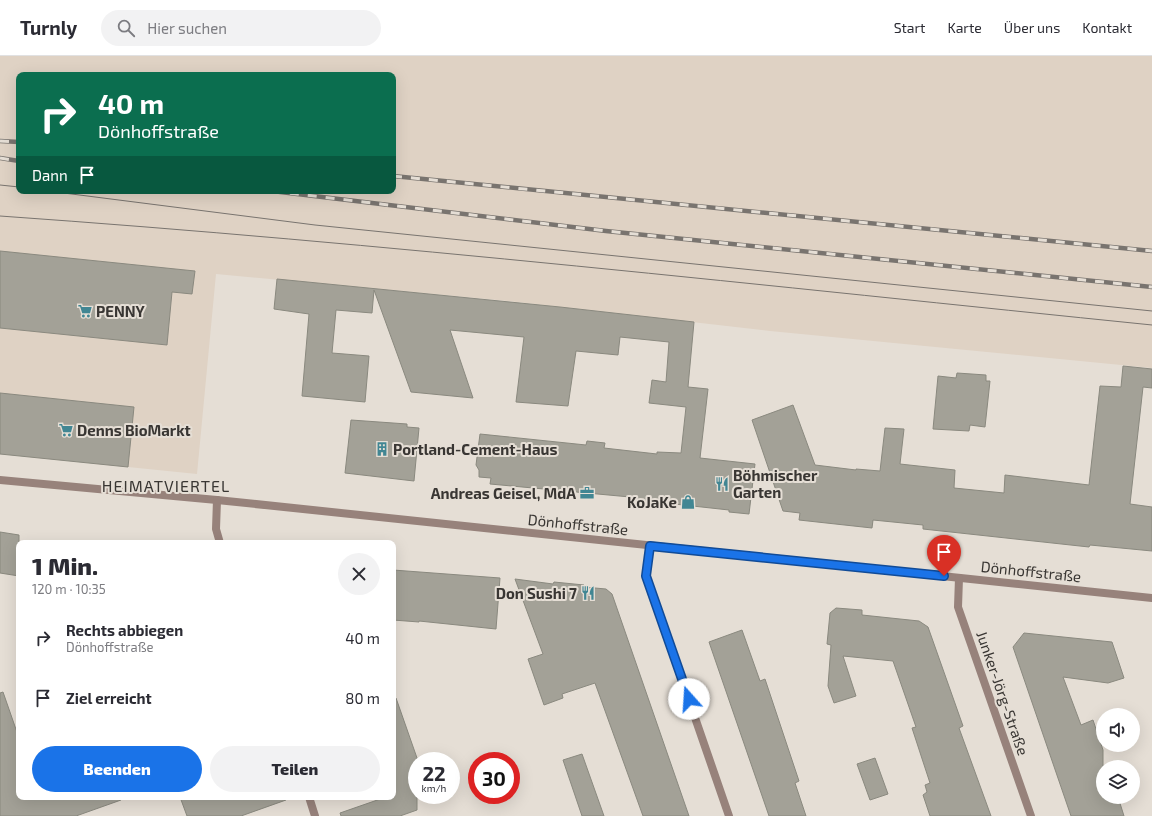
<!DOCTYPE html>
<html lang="de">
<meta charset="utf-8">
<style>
body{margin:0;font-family:"Exo 2",sans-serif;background:#f2f2f3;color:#2b2b33;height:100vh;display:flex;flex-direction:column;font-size:15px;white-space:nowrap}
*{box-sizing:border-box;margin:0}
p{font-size:13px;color:#7c7c81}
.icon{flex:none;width:22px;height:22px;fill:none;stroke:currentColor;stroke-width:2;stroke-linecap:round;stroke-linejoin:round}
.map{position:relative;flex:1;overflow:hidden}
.side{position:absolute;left:16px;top:484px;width:380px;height:260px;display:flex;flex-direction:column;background:#fff;border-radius:8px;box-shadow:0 4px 16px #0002}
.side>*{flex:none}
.hud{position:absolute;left:16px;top:16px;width:380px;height:122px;border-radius:8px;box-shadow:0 4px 16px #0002;background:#0b6e4f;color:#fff;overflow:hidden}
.fabs{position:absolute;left:1096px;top:652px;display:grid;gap:8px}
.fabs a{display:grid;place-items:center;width:44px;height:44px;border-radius:50%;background:#fff;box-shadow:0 4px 16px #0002;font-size:20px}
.speed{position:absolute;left:408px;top:696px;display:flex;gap:8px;font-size:20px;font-weight:700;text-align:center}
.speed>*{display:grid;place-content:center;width:52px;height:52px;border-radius:50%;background:#fff;box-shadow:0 4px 16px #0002;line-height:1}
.speed small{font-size:10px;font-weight:400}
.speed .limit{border:6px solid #d22;background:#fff;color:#111}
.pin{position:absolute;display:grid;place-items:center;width:34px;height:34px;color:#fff;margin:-41px -17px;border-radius:50% 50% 50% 0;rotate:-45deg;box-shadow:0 0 4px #0007}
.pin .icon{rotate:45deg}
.me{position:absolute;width:44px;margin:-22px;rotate:341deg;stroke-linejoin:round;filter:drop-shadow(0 0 3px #0008)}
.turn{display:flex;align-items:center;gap:14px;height:84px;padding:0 16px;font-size:18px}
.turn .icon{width:52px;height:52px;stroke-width:2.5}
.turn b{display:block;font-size:28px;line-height:34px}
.then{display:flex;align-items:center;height:38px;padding:0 16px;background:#0003;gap:8px;font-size:15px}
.round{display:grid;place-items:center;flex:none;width:42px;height:42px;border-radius:21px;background:#f2f2f3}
.head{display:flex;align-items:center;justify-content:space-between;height:68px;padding:0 16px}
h1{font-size:24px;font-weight:800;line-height:30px}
.primary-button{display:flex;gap:8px;margin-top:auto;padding:8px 16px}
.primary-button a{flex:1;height:46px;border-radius:24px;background:#1a73e8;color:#fff;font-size:16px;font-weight:800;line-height:46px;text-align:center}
.primary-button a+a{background:#f2f2f3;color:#2b2b33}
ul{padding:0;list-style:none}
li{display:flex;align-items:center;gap:12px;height:60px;padding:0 16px}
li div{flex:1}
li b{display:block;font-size:15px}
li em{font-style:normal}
header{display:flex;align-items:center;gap:24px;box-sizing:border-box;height:56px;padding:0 20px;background:#fff;border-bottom:1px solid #e1e1e2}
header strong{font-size:19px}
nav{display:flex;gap:22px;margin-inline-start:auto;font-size:14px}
.search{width:280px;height:36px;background:#f2f2f3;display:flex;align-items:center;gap:10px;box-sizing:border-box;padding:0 14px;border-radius:22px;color:#7c7c81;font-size:15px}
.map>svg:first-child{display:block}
.built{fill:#dfd2c4;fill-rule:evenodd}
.building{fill:#a3a197;stroke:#8a897f}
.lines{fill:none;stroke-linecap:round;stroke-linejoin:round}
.minor{stroke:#97827b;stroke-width:8}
.tram{stroke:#79746f;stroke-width:1}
.rail-casing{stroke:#79746f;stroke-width:4.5}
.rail{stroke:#e5ded5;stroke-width:3;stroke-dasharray:9;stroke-linecap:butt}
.route-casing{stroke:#114b97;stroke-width:10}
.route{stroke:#1a73e8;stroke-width:7}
.labels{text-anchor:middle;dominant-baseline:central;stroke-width:4;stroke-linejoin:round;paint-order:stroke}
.poi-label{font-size:15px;font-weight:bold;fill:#393633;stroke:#e5ded5;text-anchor:start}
.street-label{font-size:15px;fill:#393633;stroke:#e5ded5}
.neighbourhood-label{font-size:16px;letter-spacing:1px;fill:#393633;stroke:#e5ded5}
</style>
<header>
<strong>Turnly</strong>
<div class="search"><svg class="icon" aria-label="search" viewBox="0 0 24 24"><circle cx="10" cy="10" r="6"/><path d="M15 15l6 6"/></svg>Hier suchen</div>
<nav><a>Start</a><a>Karte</a><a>Über uns</a><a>Kontakt</a></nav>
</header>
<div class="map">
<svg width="1152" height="760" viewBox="0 0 1152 760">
<rect width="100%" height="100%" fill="#e5ded5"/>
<path class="built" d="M 0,0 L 1152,0 L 1152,312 L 770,275 L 508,245 L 216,218 L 197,418 L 0,398 ZM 19,19 L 393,19 L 393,135 L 19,135 Z"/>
<g class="building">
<path d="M 0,195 L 195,215 L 192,238 L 172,236 L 167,289 L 0,272 Z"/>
<path d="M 277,223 L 560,251 L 694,266 L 688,331 L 708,333 L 700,402 L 755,408 L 749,458 L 729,456 L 729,454 L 629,443 L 630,441 L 490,428 L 491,422 L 479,421 L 479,414 L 476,409 L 480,378 L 586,389 L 587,385 L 605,387 L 604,392 L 657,398 L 657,396 L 681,397 L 686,351 L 649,347 L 652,324 L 666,326 L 669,286 L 620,281 L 618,299 L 576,295 L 568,350 L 516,346 L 524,281 L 450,274 L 473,342 L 411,336 L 374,234 L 372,257 L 336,254 L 332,297 L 369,300 L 365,346 L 302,340 L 309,258 L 274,253 Z"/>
<path d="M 1123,310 L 1152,313 L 1152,332 L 1143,331 L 1130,448 L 1152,451 L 1152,495 L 1090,489 L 1089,491 L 923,473 L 923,469 L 873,464 L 872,472 L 799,464 L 800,457 L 783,455 L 752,364 L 793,349 L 815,409 L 856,414 L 856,413 L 880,415 L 885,372 L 904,373 L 900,408 L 955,414 L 954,432 L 1004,437 L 1005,419 L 1089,429 L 1100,330 L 1121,331 Z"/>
<path d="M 957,317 L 986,319 L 986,325 L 990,325 L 985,371 L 970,369 L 969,375 L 933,373 L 938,320 L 956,322 Z"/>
<path d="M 0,337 L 134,351 L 128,411 L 0,398 Z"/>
<path d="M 351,364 L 407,368 L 407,371 L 419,372 L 414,425 L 345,417 Z"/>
<path d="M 0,476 L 19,479 L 19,520 L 0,517 Z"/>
<path d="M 393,514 L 500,522 L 496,573 L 419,565 L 419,566 L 393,564 Z"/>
<path d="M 515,523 L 553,528 L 554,526 L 584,529 L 584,531 L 606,533 L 612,538 L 689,760 L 643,760 L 595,627 L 562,638 L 563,642 L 544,649 L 528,603 L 543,598 Z"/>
<path d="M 836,552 L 862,554 L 862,559 L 919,565 L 928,571 L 963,670 L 959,672 L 991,760 L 930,760 L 923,739 L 927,736 L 925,729 L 930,727 L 912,672 L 916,671 L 893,605 L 843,600 L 856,640 L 834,647 L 828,630 L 831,589 L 827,588 L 830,557 Z"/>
<path d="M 742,574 L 760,625 L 765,623 L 799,725 L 795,727 L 806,760 L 769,760 L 709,586 Z"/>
<path d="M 1024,577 L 1112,586 L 1124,622 L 1108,627 L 1063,621 L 1081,669 L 1093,664 L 1103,694 L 1103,741 L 1118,741 L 1124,760 L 1071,760 L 1013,591 Z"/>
<path d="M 3,636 L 19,682 L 19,741 L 121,741 L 121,744 L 76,760 L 0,760 L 0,637 Z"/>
<path d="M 396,642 L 417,702 L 417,754 L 400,760 L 341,760 L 340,757 L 386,741 L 393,741 L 393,643 Z"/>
<path d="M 582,698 L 604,760 L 582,760 L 563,704 Z"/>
<path d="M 875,702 L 888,738 L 870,744 L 857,708 Z"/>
<path d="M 180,741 L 286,741 L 286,744 L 241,760 L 187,760 Z"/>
</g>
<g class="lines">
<g class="minor">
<path d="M 0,424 L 217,444 L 1152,542"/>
<path d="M 217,444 L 216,473 L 220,487"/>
<path d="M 650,490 L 646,520 L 729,760"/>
<path d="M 959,522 L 958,551 L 1031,760"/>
<path d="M 309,741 L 315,760"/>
</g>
<g class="tram">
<path d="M 0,129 L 19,131"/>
<path d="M 48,135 L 315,169 L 1152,255"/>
<path d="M 0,160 C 385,187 768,230 1152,269"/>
</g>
<defs>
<g id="rail">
<path d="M 0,85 L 19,86"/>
<path d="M 0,102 L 19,105"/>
<path d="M 393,120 L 1152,195"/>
<path d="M 272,135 L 606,175 L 1152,231"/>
</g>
</defs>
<use href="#rail" class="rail-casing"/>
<use href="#rail" class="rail"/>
</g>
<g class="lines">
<defs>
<path id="route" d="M 689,643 L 646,520 L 650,490 L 944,520"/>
</defs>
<use href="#route" class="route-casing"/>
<use href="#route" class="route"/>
</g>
<defs>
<symbol id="supermarket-bare" viewBox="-9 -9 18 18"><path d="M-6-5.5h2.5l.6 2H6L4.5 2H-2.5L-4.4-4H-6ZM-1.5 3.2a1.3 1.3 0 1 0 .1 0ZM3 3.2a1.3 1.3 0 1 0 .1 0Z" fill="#418693" stroke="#e5ded5" stroke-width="2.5" paint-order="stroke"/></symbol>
<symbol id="building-bare" viewBox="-9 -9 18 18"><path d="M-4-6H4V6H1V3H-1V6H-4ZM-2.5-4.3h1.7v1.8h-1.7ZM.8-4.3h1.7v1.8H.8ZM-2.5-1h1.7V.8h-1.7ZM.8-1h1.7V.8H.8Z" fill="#418693" stroke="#e5ded5" stroke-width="2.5" paint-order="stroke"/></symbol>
<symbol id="restaurant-bare" viewBox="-9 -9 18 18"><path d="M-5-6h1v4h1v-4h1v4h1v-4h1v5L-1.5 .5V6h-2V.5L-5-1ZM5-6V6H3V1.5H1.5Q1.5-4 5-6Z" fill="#418693" stroke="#e5ded5" stroke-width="2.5" paint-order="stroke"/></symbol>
<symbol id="office-bare" viewBox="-9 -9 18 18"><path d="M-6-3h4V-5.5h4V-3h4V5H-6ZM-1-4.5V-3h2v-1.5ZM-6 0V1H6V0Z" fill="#418693" stroke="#e5ded5" stroke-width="2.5" paint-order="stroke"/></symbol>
<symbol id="shop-bare" viewBox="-9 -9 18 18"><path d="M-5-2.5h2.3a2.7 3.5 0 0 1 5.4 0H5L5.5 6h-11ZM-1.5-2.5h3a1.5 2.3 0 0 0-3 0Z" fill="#418693" stroke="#e5ded5" stroke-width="2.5" paint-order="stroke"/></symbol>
</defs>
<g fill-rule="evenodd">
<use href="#supermarket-bare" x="75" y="245" width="20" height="20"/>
<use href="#supermarket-bare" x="56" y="364" width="20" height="20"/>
<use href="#building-bare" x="372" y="383" width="20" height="20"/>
<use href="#restaurant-bare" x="712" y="418" width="20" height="20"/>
<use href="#office-bare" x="577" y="427" width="20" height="20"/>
<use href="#shop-bare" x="678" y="436" width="20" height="20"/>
<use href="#restaurant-bare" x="578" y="527" width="20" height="20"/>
</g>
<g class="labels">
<g class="poi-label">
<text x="96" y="255">PENNY</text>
<text x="77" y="374">Denns BioMarkt</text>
<text x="393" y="393">Portland-Cement-Haus</text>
<text x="733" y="419">Böhmischer<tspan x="733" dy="17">Garten</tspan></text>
<text x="576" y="437" text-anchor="end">Andreas Geisel, MdA</text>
<text x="677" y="446" text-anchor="end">KoJaKe</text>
<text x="577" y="537" text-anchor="end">Don Sushi 7</text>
</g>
<g class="street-label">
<text transform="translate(578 468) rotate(6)">Dönhoffstraße</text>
<text transform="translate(1031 515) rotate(6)">Dönhoffstraße</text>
<text transform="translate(1003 637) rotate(71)">Junker-Jörg-Straße</text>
</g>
<g class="neighbourhood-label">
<text x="166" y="429">HEIMATVIERTEL</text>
</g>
</g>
</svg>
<div class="fabs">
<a><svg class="icon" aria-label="sound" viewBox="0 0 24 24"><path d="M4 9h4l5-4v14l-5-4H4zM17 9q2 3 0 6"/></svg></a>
<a><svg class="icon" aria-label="layers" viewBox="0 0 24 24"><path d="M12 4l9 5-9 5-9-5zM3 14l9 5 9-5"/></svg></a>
</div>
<div class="speed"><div>22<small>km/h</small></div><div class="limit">30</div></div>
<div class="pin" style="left:944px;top:520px;background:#d93025"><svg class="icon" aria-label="arrive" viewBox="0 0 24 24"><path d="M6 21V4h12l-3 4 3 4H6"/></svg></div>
<svg class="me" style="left:689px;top:643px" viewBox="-20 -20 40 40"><circle r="19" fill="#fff"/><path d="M0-13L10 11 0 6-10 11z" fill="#1a73e8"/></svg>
<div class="hud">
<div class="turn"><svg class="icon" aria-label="right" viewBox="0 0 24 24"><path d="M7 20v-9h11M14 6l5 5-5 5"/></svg><div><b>40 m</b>Dönhoffstraße</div></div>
<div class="then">Dann<svg class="icon" aria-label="arrive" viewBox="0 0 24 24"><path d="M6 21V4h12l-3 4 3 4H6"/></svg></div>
</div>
<section class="side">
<div class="head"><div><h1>1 Min.</h1><p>120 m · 10:35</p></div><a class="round"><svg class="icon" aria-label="close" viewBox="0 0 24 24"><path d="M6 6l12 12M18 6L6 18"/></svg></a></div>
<ul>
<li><svg class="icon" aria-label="right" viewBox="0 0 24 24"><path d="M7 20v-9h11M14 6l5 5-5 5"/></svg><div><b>Rechts abbiegen</b><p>Dönhoffstraße</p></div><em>40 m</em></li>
<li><svg class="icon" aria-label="arrive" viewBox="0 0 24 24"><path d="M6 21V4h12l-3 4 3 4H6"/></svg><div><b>Ziel erreicht</b></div><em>80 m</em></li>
</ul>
<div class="primary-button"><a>Beenden</a><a>Teilen</a></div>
</section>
</div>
